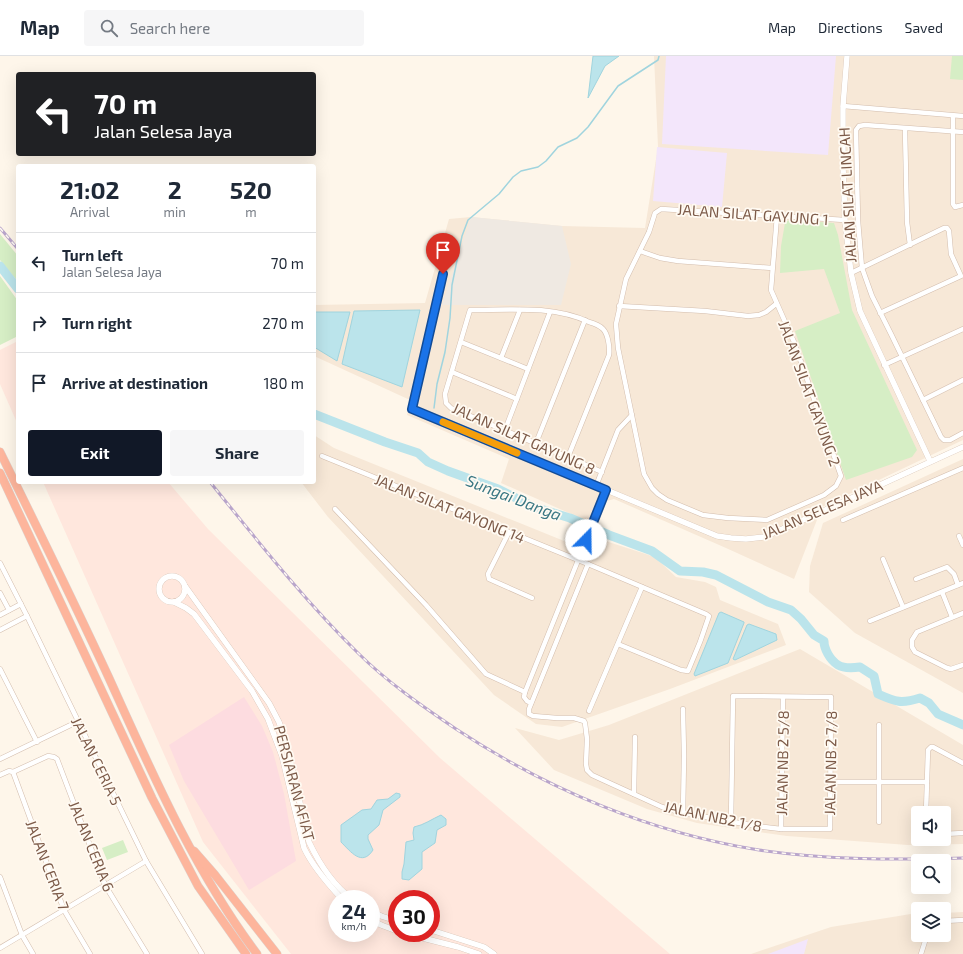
<!DOCTYPE html>
<style>
body{margin:0;font-family:"Exo 2",sans-serif;background:#f6f6f7;color:#1f2937;height:100vh;display:flex;flex-direction:column;font-size:15px;white-space:nowrap}
*{box-sizing:border-box;margin:0}
p{font-size:13px;color:#747a83}
.icon{flex:none;width:22px;height:22px;fill:none;stroke:currentColor;stroke-width:2;stroke-linecap:round;stroke-linejoin:round}
.map{position:relative;flex:1;overflow:hidden}
.details{position:absolute;left:16px;top:108px;width:300px;height:320px;display:flex;flex-direction:column;background:#fff;border-radius:4px;box-shadow:0 4px 16px #0002}
.details>*{flex:none}
.guide{position:absolute;left:16px;top:16px;width:300px;height:84px;border-radius:4px;box-shadow:0 4px 16px #0002;background:#202124;color:#fff;overflow:hidden}
.tools{position:absolute;left:911px;top:750px;display:grid;gap:8px}
.tools a{display:grid;place-items:center;width:40px;height:40px;border-radius:4px;background:#fff;box-shadow:0 4px 16px #0002;font-size:20px}
.speed{position:absolute;left:328px;top:834px;display:flex;gap:8px;font-size:20px;font-weight:700;text-align:center}
.speed>*{display:grid;place-content:center;width:52px;height:52px;border-radius:50%;background:#fff;box-shadow:0 4px 16px #0002;line-height:1}
.speed small{font-size:10px;font-weight:400}
.speed .limit{border:6px solid #d22;background:#fff;color:#111}
.pin{position:absolute;display:grid;place-items:center;width:34px;height:34px;color:#fff;margin:-41px -17px;border-radius:50% 50% 50% 0;rotate:-45deg;box-shadow:0 0 4px #0007}
.pin .icon{rotate:45deg}
.me{position:absolute;width:44px;margin:-22px;rotate:22deg;stroke-linejoin:round;filter:drop-shadow(0 0 3px #0008)}
.turn{display:flex;align-items:center;gap:14px;height:84px;padding:0 12px;font-size:18px}
.turn .icon{width:52px;height:52px;stroke-width:2.5}
.turn b{display:block;font-size:28px;line-height:34px}
.eta{display:flex;justify-content:space-evenly;align-items:center;height:68px;text-align:center}
.eta b{font-size:24px;font-weight:700;line-height:28px}
.primary-button{display:flex;gap:8px;margin-top:auto;padding:8px 12px}
.primary-button a{flex:1;height:46px;border-radius:4px;background:#111827;color:#fff;font-size:16px;font-weight:700;line-height:46px;text-align:center}
.primary-button a+a{background:#f6f6f7;color:#1f2937}
ul{padding:0;list-style:none}
li{display:flex;align-items:center;gap:12px;height:60px;padding:0 12px;border-top:1px solid #e0e1e3}
li div{flex:1}
li b{display:block;font-size:15px}
li em{font-style:normal}
header{display:flex;align-items:center;gap:24px;box-sizing:border-box;height:56px;padding:0 20px;background:#fff;border-bottom:1px solid #e0e1e3}
header strong{font-size:19px}
nav{display:flex;gap:22px;margin-inline-start:auto;font-size:14px}
.search{width:280px;height:36px;background:#f6f6f7;display:flex;align-items:center;gap:10px;box-sizing:border-box;padding:0 14px;border-radius:4px;color:#747a83;font-size:15px}
.map>svg:first-child{display:block}
.residential{fill:#f7e8d7;fill-rule:evenodd}
.commercial{fill:#ffe7dd;fill-rule:evenodd}
.industrial{fill:#efe9e2}
.education{fill:#f3e6fb}
.medical{fill:#fddce0}
.green{fill:#d6eec5}
.water{fill:#bbe4eb;stroke:#a0d4de}
.lines{fill:none;stroke-linecap:round;stroke-linejoin:round}
.stream{stroke:#a0d4de;stroke-width:1.5}
.river{stroke:#bbe4eb;stroke-width:9}
.minor-casing{stroke:#d3bdad;stroke-width:5.5}
.tertiary-casing{stroke:#d3bdad;stroke-width:6}
.motorway-casing{stroke:#ddd4d0;stroke-width:9}
.minor{stroke:#fff;stroke-width:4.5}
.tertiary{stroke:#fff;stroke-width:5.5}
.motorway{stroke:#fdb59c;stroke-width:8}
.rail-casing{stroke:#b9a5cb;stroke-width:3}
.rail{stroke:#fffaf2;stroke-width:1.5;stroke-dasharray:4.5;stroke-linecap:butt}
.route-casing{stroke:#114b97;stroke-width:10}
.route{stroke:#1a73e8;stroke-width:7}
.slow{stroke:#f59e0b;stroke-width:7}
.labels{text-anchor:middle;dominant-baseline:central;stroke-width:3.5;stroke-linejoin:round;paint-order:stroke}
.street-label{font-size:15px;fill:#7d5b49;stroke:#fffaf2}
.water-label{font-size:16px;font-style:italic;fill:#3a7783;stroke:#fffaf2}
</style>
<header>
<strong>Map</strong>
<div class="search"><svg class="icon" aria-label="search" viewBox="0 0 24 24"><circle cx="10" cy="10" r="6"/><path d="M15 15l6 6"/></svg>Search here</div>
<nav><a>Map</a><a>Directions</a><a>Saved</a></nav>
</header>
<div class="map">
<svg width="963" height="898" viewBox="0 0 963 898">
<rect width="100%" height="100%" fill="#fef6ea"/>
<g class="residential">
<path d="M 654,0 L 963,0 L 963,384 L 822,451 L 794,523 L 726,492 L 614,443 L 607,445 L 593,481 L 655,501 L 676,521 L 705,526 L 716,531 L 720,544 L 778,568 L 786,589 L 670,633 L 562,671 L 536,668 L 494,639 L 328,461 L 301,426 L 314,426 L 314,379 L 334,392 L 574,489 L 587,465 L 501,427 L 509,403 L 407,359 L 410,344 L 314,300 L 314,249 L 425,247 L 449,163 L 471,161 L 562,170 L 645,172 L 658,91 Z"/>
<path d="M 963,403 L 963,637 L 855,577 L 809,536 L 810,510 L 823,467 Z"/>
<path d="M 800,593 L 963,689 L 963,788 L 908,789 L 787,780 L 697,767 L 647,753 L 554,714 L 515,672 L 559,684 L 609,669 ZM 918,757 L 944,757 L 944,783 L 918,783 Z"/>
<path d="M 963,856 L 963,898 L 751,898 L 831,871 L 917,857 L 918,879 L 944,879 L 944,857 Z"/>
</g>
<g class="commercial">
<path d="M 18,285 L 18,369 L 0,328 L 0,294 Z"/>
<path d="M 43,426 L 168,426 L 208,473 L 440,702 L 670,898 L 291,898 L 203,786 ZM 337,843 L 371,843 L 371,877 L 337,877 ZM 397,843 L 431,843 L 431,877 L 397,877 Z"/>
</g>
<path class="industrial" d="M 471,161 L 562,170 L 571,208 L 561,249 L 442,249 Z"/>
<g class="education">
<path d="M 666,0 L 836,0 L 828,99 L 662,88 Z"/>
<path d="M 657,91 L 727,97 L 722,151 L 653,145 Z"/>
<path d="M 808,883 L 804,898 L 768,898 Z"/>
</g>
<path class="medical" d="M 244,641 L 262,670 L 273,696 L 284,738 L 296,805 L 249,834 L 184,725 L 169,689 Z"/>
<g class="green">
<path d="M 952,0 L 963,0 L 963,24 L 950,23 Z"/>
<path d="M 789,164 L 834,167 L 838,179 L 852,254 L 917,394 L 912,401 L 846,424 L 795,275 L 840,257 L 824,213 L 780,217 L 781,190 L 785,167 Z"/>
<path d="M 0,178 L 18,200 L 18,226 L 0,204 Z"/>
<path d="M 0,220 L 18,245 L 18,280 L 0,289 Z"/>
<path d="M 123,784 L 128,796 L 107,804 L 102,792 Z"/>
</g>
<g class="water">
<path d="M 593,0 L 619,0 L 605,10 L 588,42 Z"/>
<path d="M 420,254 L 402,331 L 342,308 L 354,255 Z"/>
<path d="M 314,256 L 350,256 L 337,305 L 314,291 Z"/>
<path d="M 721,556 L 744,566 L 744,567 L 728,607 L 695,620 L 694,618 L 719,557 Z"/>
<path d="M 749,568 L 776,578 L 777,584 L 735,604 L 733,603 L 747,569 Z"/>
<path d="M 396,737 L 400,738 L 400,741 L 383,754 L 379,769 L 368,779 L 368,783 L 373,794 C 362,811 351,796 341,786 L 341,769 L 362,754 L 371,753 L 377,744 L 388,743 Z"/>
<path d="M 441,759 L 446,763 L 446,769 L 437,774 L 435,787 L 422,796 L 422,813 L 409,824 L 402,823 L 402,816 L 404,808 L 406,786 L 414,784 L 413,777 L 414,771 C 424,769 432,763 441,759 Z"/>
</g>
<g class="lines">
<path class="stream" d="M 434,352 L 437,328 L 445,296 L 450,262 L 452,229 L 462,180 L 468,164 L 499,138 L 513,121 L 521,115 L 538,111 L 546,105 L 558,91 L 577,82 L 588,71 L 618,30 L 658,4 L 659,0"/>
<g class="river">
<path d="M 0,210 L 18,233"/>
<path d="M 314,358 L 385,386 L 418,397 L 428,406 L 448,415 L 498,433 L 534,451 L 570,462 L 609,479 L 652,495 L 680,515 L 703,516 L 716,519 L 768,546 L 791,554 L 801,563 L 814,579 L 824,585 C 824,593 830,604 838,609 C 843,612 853,612 860,611 L 874,620 L 878,638 C 896,646 901,648 920,642 L 929,647 L 938,658 L 963,669"/>
</g>
<defs>
<g id="minor">
<path d="M 843,50 L 963,60"/>
<path d="M 953,60 L 953,148 L 955,151 L 963,149"/>
<path d="M 905,73 L 907,166 L 910,189"/>
<path d="M 963,76 L 865,69 L 859,70 L 856,74 L 858,165 L 862,212 L 872,240 L 892,280 L 941,381 L 944,384 L 950,384 L 963,377"/>
<path d="M 777,160 L 771,234 L 794,286 L 841,420 L 836,430 L 824,439 L 767,464 L 728,462 L 703,459 L 667,444 L 658,438 L 652,432 L 644,418 L 618,292 L 616,268 L 626,223 L 649,176 L 655,157 L 661,153 L 845,164"/>
<path d="M 640,195 L 660,202 L 678,205 L 772,212"/>
<path d="M 851,217 L 944,172 L 947,172 L 949,175 L 951,198 L 961,220 L 880,257"/>
<path d="M 619,250 L 705,255 L 748,260 L 759,259 L 766,256 L 776,248"/>
<path d="M 461,286 L 528,313"/>
<path d="M 501,302 L 520,254"/>
<path d="M 884,309 L 963,273"/>
<path d="M 452,316 L 517,343"/>
<path d="M 923,344 L 963,324"/>
<path d="M 412,353 L 447,203"/>
<path d="M 505,374 L 550,256"/>
<path d="M 536,387 L 585,264"/>
<path d="M 322,400 L 588,508 L 529,653 L 529,658 L 533,660 L 557,662 L 574,662 L 584,665 L 585,667 L 587,683 L 586,708 L 587,714 L 592,719 L 662,751 L 683,757 L 756,770 L 781,773 L 830,773 L 831,641 L 733,640 L 731,766"/>
<path d="M 568,401 L 609,299 C 610,292 608,278 603,273 C 599,269 593,267 589,266 C 552,249 509,254 470,254 L 445,338 L 446,347 L 451,352 C 502,373 552,394 602,416"/>
<path d="M 596,430 L 618,374 L 632,359"/>
<path d="M 335,453 L 426,549 L 486,618 L 525,636"/>
<path d="M 843,464 L 963,412"/>
<path d="M 509,476 L 488,518 L 489,523 L 532,542"/>
<path d="M 959,480 L 963,489"/>
<path d="M 883,503 L 903,551"/>
<path d="M 0,507 L 27,560 L 146,805 L 202,898"/>
<path d="M 588,508 L 706,558 L 709,560 L 700,586 L 688,615 L 681,614 L 618,588"/>
<path d="M 916,523 L 947,511 L 954,518 L 958,529"/>
<path d="M 942,536 L 952,561"/>
<path d="M 0,537 L 9,554"/>
<path d="M 963,557 L 917,576 L 912,584 L 912,591 L 915,596 L 947,612 L 951,613 L 963,609"/>
<path d="M 0,559 L 21,548"/>
<path d="M 870,565 L 963,527"/>
<path d="M 0,574 L 27,560"/>
<path d="M 0,613 L 37,686"/>
<path d="M 531,647 L 527,645 L 524,641 L 525,636 L 606,435"/>
<path d="M 589,655 L 642,531"/>
<path d="M 0,703 L 79,665"/>
<path d="M 13,716 L 64,854 L 90,898"/>
<path d="M 0,719 L 9,715 L 13,716 L 48,700 L 54,701 L 57,703 L 105,829 L 147,898"/>
<path d="M 830,726 L 927,726"/>
<path d="M 634,738 L 635,681"/>
<path d="M 683,757 L 684,700 L 683,653"/>
<path d="M 926,757 L 928,694 L 931,691 L 933,691 L 963,707"/>
<path d="M 879,766 L 879,669"/>
<path d="M 781,773 L 783,641"/>
<path d="M 944,778 L 963,777"/>
<path d="M 0,821 L 22,879 L 33,898"/>
<path d="M 944,865 L 963,864"/>
<path d="M 0,892 L 146,805"/>
<path d="M 921,898 L 927,879"/>
</g>
<g id="tertiary">
<path d="M 847,0 L 843,50 L 843,110 L 845,164 L 851,217 L 860,255 L 930,405"/>
<path d="M 412,353 L 705,475 L 717,480 L 731,482 L 746,483 L 764,481 L 810,461 L 963,391"/>
<circle cx="172" cy="533" r="13"/>
<path d="M 185,530 L 269,647 L 279,666 L 286,686 L 309,786 C 319,807 333,829 352,843"/>
<path d="M 174,546 L 186,552 L 194,558 L 252,635 L 268,663 L 282,700 L 304,792 C 313,811 327,827 342,843"/>
<path d="M 371,855 L 381,860 L 397,865"/>
<path d="M 371,864 L 381,869 L 397,875"/>
<path d="M 431,874 L 484,891 L 494,898"/>
<path d="M 403,877 L 458,891 L 479,898"/>
</g>
<g id="motorway">
<path d="M 0,396 C 37,471 74,546 109,622 C 152,717 194,814 257,898"/>
<path d="M 0,417 L 152,742 L 198,830 L 246,898"/>
<path d="M 194,795 L 215,819 L 277,898"/>
</g>
</defs>
<use href="#minor" class="minor-casing"/>
<use href="#tertiary" class="tertiary-casing"/>
<use href="#motorway" class="motorway-casing"/>
<use href="#minor" class="minor"/>
<use href="#tertiary" class="tertiary"/>
<use href="#motorway" class="motorway"/>
<defs>
<g id="rail">
<path d="M 0,172 L 18,193"/>
<path d="M 210,426 C 257,484 304,544 358,597 C 387,626 422,650 456,673 C 547,733 651,777 759,794 C 827,804 895,804 963,802"/>
</g>
</defs>
<use href="#rail" class="rail-casing"/>
<use href="#rail" class="rail"/>
</g>
<g class="lines">
<defs>
<path id="route" d="M 443,218 L 412,353 L 606,434 L 586,484"/>
</defs>
<use href="#route" class="route-casing"/>
<use href="#route" class="route"/>
<path class="slow" d="M 443,366 L 517,397"/>
</g>
<g class="labels">
<g class="street-label">
<text transform="translate(847 139) rotate(-93)">JALAN SILAT LINCAH</text>
<text transform="translate(753 158) rotate(4)">JALAN SILAT GAYUNG 1</text>
<text transform="translate(810 337) rotate(70)">JALAN SILAT GAYUNG 2</text>
<text transform="translate(524 382) rotate(24)">JALAN SILAT GAYUNG 8</text>
<text transform="translate(450 452) rotate(22)">JALAN SILAT GAYONG 14</text>
<text transform="translate(822 453) rotate(-23)">JALAN SELESA JAYA</text>
<text transform="translate(97 705) rotate(64)">JALAN CERIA 5</text>
<text transform="translate(782 707) rotate(-89)">JALAN NB 2 5/8</text>
<text transform="translate(830 707) rotate(-89)">JALAN NB 2 7/8</text>
<text transform="translate(295 727) rotate(75)">PERSIARAN AFIAT</text>
<text transform="translate(713 760) rotate(12)">JALAN NB2 1/8</text>
<text transform="translate(92 790) rotate(68)">JALAN CERIA 6</text>
<text transform="translate(48 809) rotate(69)">JALAN CERIA 7</text>
</g>
<g class="water-label">
<text transform="translate(514 441) rotate(21)">Sungai Danga</text>
</g>
</g>
</svg>
<div class="tools">
<a><svg class="icon" aria-label="sound" viewBox="0 0 24 24"><path d="M4 9h4l5-4v14l-5-4H4zM17 9q2 3 0 6"/></svg></a>
<a><svg class="icon" aria-label="search" viewBox="0 0 24 24"><circle cx="10" cy="10" r="6"/><path d="M15 15l6 6"/></svg></a>
<a><svg class="icon" aria-label="layers" viewBox="0 0 24 24"><path d="M12 4l9 5-9 5-9-5zM3 14l9 5 9-5"/></svg></a>
</div>
<div class="speed"><div>24<small>km/h</small></div><div class="limit">30</div></div>
<div class="pin" style="left:443px;top:218px;background:#d93025"><svg class="icon" aria-label="arrive" viewBox="0 0 24 24"><path d="M6 21V4h12l-3 4 3 4H6"/></svg></div>
<svg class="me" style="left:586px;top:484px" viewBox="-20 -20 40 40"><circle r="19" fill="#fff"/><path d="M0-13L10 11 0 6-10 11z" fill="#1a73e8"/></svg>
<div class="guide">
<div class="turn"><svg class="icon" aria-label="left" viewBox="0 0 24 24"><path d="M17 20v-9H6M10 6l-5 5 5 5"/></svg><div><b>70 m</b>Jalan Selesa Jaya</div></div>
</div>
<section class="details">
<div class="eta">
<div><b>21:02</b><p>Arrival</p></div>
<div><b>2</b><p>min</p></div>
<div><b>520</b><p>m</p></div>
</div>
<ul>
<li><svg class="icon" aria-label="left" viewBox="0 0 24 24"><path d="M17 20v-9H6M10 6l-5 5 5 5"/></svg><div><b>Turn left</b><p>Jalan Selesa Jaya</p></div><em>70 m</em></li>
<li><svg class="icon" aria-label="right" viewBox="0 0 24 24"><path d="M7 20v-9h11M14 6l5 5-5 5"/></svg><div><b>Turn right</b></div><em>270 m</em></li>
<li><svg class="icon" aria-label="arrive" viewBox="0 0 24 24"><path d="M6 21V4h12l-3 4 3 4H6"/></svg><div><b>Arrive at destination</b></div><em>180 m</em></li>
</ul>
<div class="primary-button"><a>Exit</a><a>Share</a></div>
</section>
</div>
